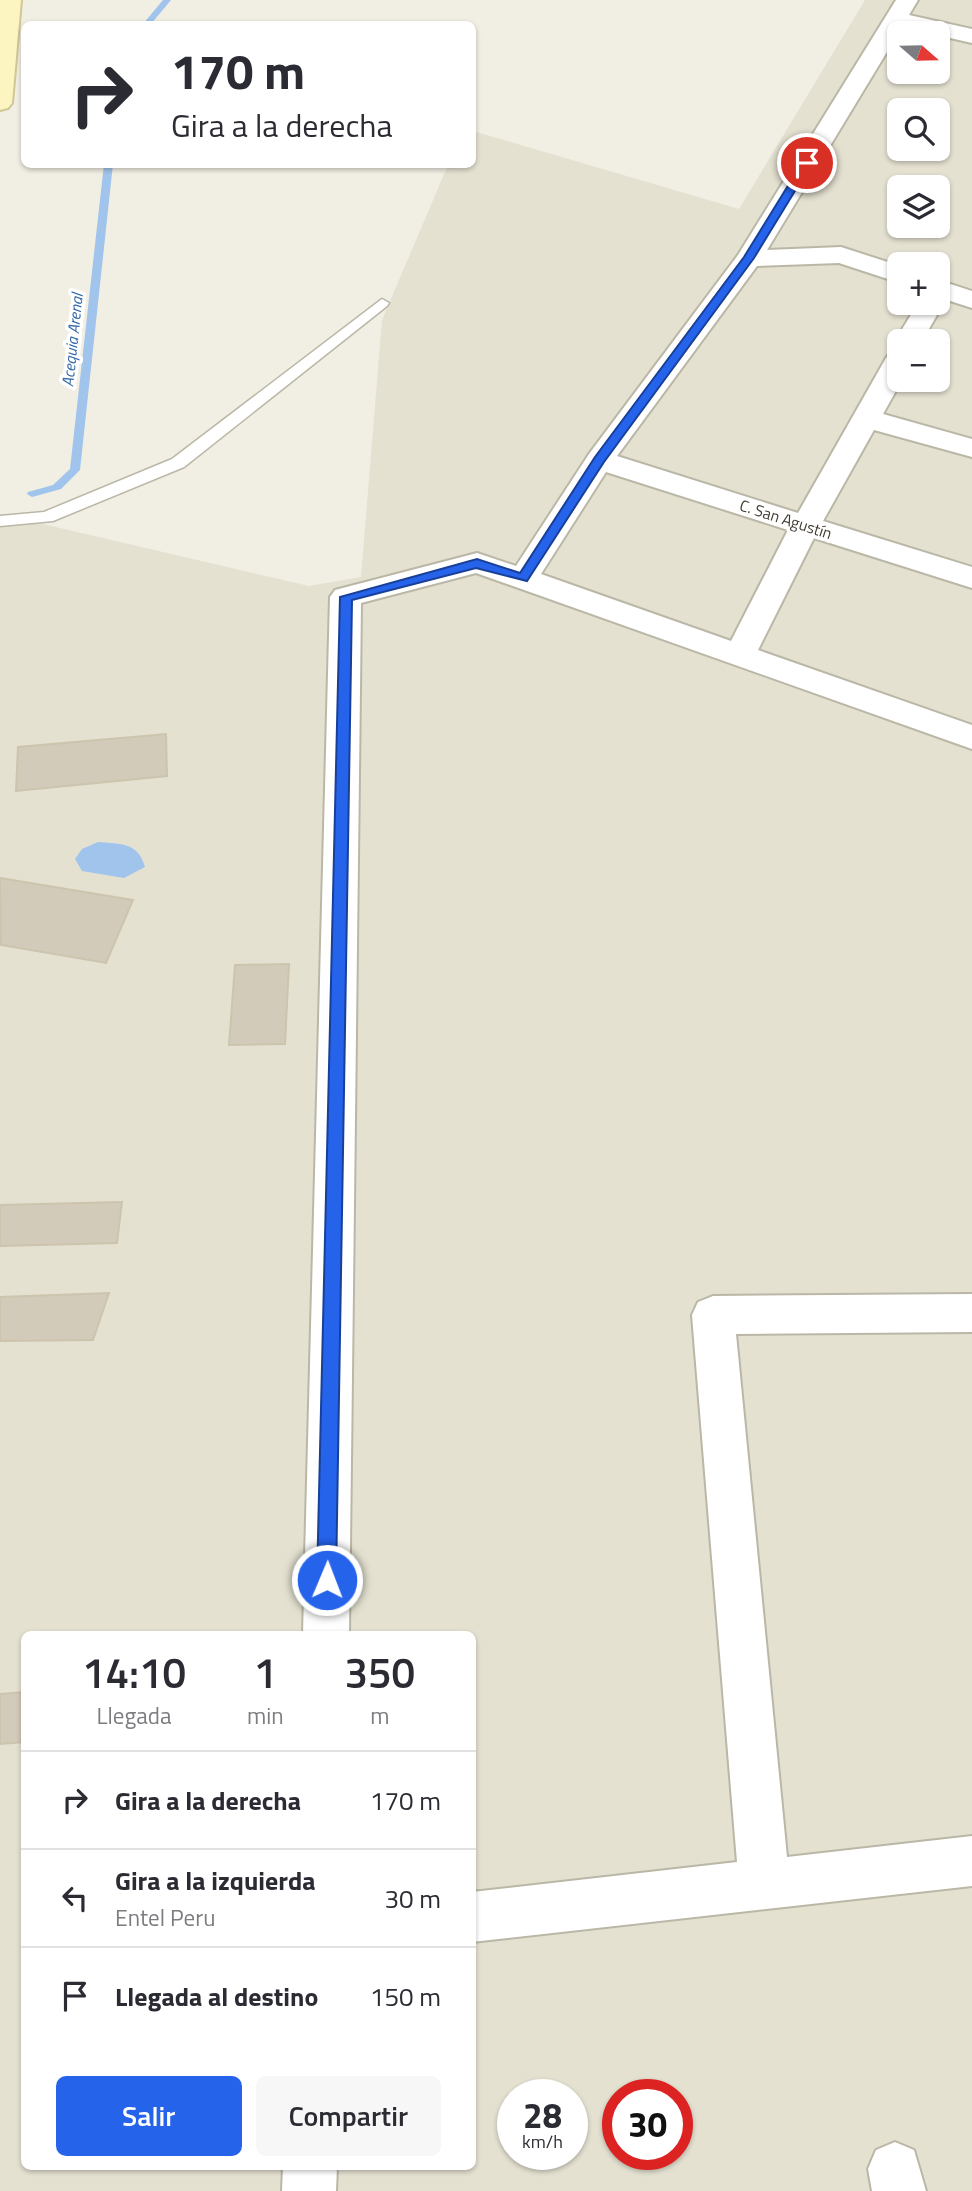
<!DOCTYPE html>
<html lang="es">
<meta charset="utf-8">
<style>
body{margin:0;font-family:"Titillium Web",sans-serif;background:#f7f7f7;color:#2b2b33;height:100vh;display:flex;flex-direction:column;font-size:26px;white-space:nowrap}
*{box-sizing:border-box;margin:0}
p{font-size:23px;color:#7c7c81}
.icon{flex:none;width:38px;height:38px;fill:none;stroke:currentColor;stroke-width:2;stroke-linecap:round;stroke-linejoin:round}
.map{position:relative;flex:1;overflow:hidden}
.drawer{position:absolute;left:21px;top:1631px;width:455px;height:539px;display:flex;flex-direction:column;background:#fff;border-radius:10px;box-shadow:0 2px 5px #0004}
.drawer>*{flex:none}
.hud{position:absolute;left:21px;top:21px;width:455px;height:147px;border-radius:10px;box-shadow:0 2px 5px #0004;background:#fff;color:#2b2b33;overflow:hidden}
.needle{width:46px;rotate:110deg}
.controls{position:absolute;left:887px;top:21px;display:grid;gap:14px}
.controls a{display:grid;place-items:center;width:63px;height:63px;border-radius:10px;background:#fff;box-shadow:0 2px 5px #0004;font-size:35px}
.speed{position:absolute;left:497px;top:2079px;display:flex;gap:14px;font-size:35px;font-weight:700;text-align:center}
.speed>*{display:grid;place-content:center;width:91px;height:91px;border-radius:50%;background:#fff;box-shadow:0 2px 5px #0004;line-height:1}
.speed small{font-size:18px;font-weight:400}
.speed .limit{border:10px solid #d22;background:#fff;color:#111}
.pin{position:absolute;display:grid;place-items:center;width:60px;height:60px;color:#fff;margin:-30px;border:4px solid #fff;border-radius:50%;box-shadow:0 2px 7px #0007}
.me{position:absolute;width:77px;margin:-38px;rotate:1deg;stroke-linejoin:round;filter:drop-shadow(0 0 5px #0008)}
.turn{display:flex;align-items:center;gap:24px;height:147px;padding:0 35px;font-size:32px}
.turn .icon{width:91px;height:91px;stroke-width:2.5}
.turn b{display:block;font-size:49px;line-height:60px}
.eta{display:flex;justify-content:space-evenly;align-items:center;height:119px;text-align:center}
.eta b{font-size:42px;font-weight:600;line-height:49px}
.button{display:flex;gap:14px;margin-top:auto;padding:14px 35px}
.button a{flex:1;height:80px;border-radius:10px;background:#2563eb;color:#fff;font-size:28px;font-weight:600;line-height:80px;text-align:center}
.button a+a{background:#f7f7f7;color:#2b2b33}
ul{padding:0;list-style:none}
li{display:flex;align-items:center;gap:21px;height:98px;padding:0 35px;border-top:2px solid #e1e1e2}
li div{flex:1}
li b{display:block;font-size:26px}
li em{font-style:normal}
.map>svg:first-child{display:block}
.residential{fill:#e4e1d1;fill-rule:evenodd}
.water{fill:#a1c4ec}
.lines{fill:none;stroke-linecap:round;stroke-linejoin:round}
.stream{fill:#a1c4ec;fill-rule:evenodd}
.building{fill:#d2cbb9;stroke:#ccc4ad;stroke-width:2}
.service-casing{stroke:#bbb7a6;stroke-width:3}
.minor-casing{stroke:#bbb7a6;stroke-width:4}
.secondary-casing{stroke:#cfc795;stroke-width:4}
.service{fill:#fff;fill-rule:evenodd}
.minor{fill:#fff;fill-rule:evenodd}
.secondary{fill:#fcf5c2;fill-rule:evenodd}
.route{fill:#2563eb;stroke:#184099;stroke-width:2}
.labels{text-anchor:middle;dominant-baseline:central;stroke-width:7;stroke-linejoin:round;paint-order:stroke}
.far-water-label{font-size:16px;font-style:italic;fill:#3368a8;stroke:#fff}
.far-street-label{font-size:16px;fill:#423e34;stroke:#fff}
</style>
<div class="map">
<svg width="972" height="2191" viewBox="0 0 972 2191">
<rect width="100%" height="100%" fill="#f1eee3"/>
<path class="residential" d="M 865,0 L 972,0 L 972,2191 L 0,2191 L 0,514 L 309,586 L 361,577 L 382,320 L 448,165 L 472,164 L 473,131 L 739,209 ZM 900,33 L 938,33 L 938,72 L 900,72 ZM 900,110 L 938,110 L 938,149 L 900,149 ZM 900,187 L 938,187 L 938,226 L 900,226 ZM 900,264 L 938,264 L 938,303 L 900,303 ZM 900,341 L 938,341 L 938,380 L 900,380 ZM 24,1634 L 472,1634 L 472,2166 L 24,2166 ZM 513,2095 L 572,2095 L 572,2154 L 513,2154 ZM 618,2095 L 677,2095 L 677,2154 L 618,2154 Z"/>
<path class="water" d="M 98,842 C 121,844 138,842 145,867 L 124,878 L 82,871 L 75,859 L 82,849 Z"/>
<g class="lines">
<g class="stream">
<path d="M 163,0 L 171,0 L 151,24 L 143,24 Z"/>
<path d="M 104,164 L 113,164 L 80,470 L 61,489 L 32,497 L 27,494 L 28,492 L 53,485 L 70,469 Z"/>
</g>
</g>
<g class="building">
<path d="M 166,734 L 167,776 L 16,791 L 18,747 Z"/>
<path d="M 0,878 L 133,900 L 106,963 L 1,945 Z"/>
<path d="M 289,964 L 285,1044 L 229,1045 L 235,965 Z"/>
<path d="M 122,1202 L 117,1243 L 0,1246 L 0,1205 Z"/>
<path d="M 109,1293 L 93,1340 L 0,1341 L 0,1297 Z"/>
<path d="M 24,1692 L 24,1742 L 0,1744 L 0,1694 Z"/>
</g>
<g class="lines">
<defs>
<path id="service" d="M 382,299 L 389,303 L 387,306 L 184,467 L 53,521 L 0,526 L 0,516 L 44,512 L 172,459 Z"/>
<g id="minor">
<path d="M 896,0 L 918,0 L 909,15 L 972,29 L 972,43 L 902,27 L 767,250 L 841,247 L 900,266 L 900,283 L 839,263 L 757,266 L 617,456 L 798,513 L 886,358 L 890,352 L 900,350 L 902,380 L 883,414 L 972,439 L 972,457 L 874,430 L 823,521 L 972,567 L 972,588 L 814,538 L 758,650 L 972,725 L 972,749 L 476,573 L 361,603 L 349,1634 L 303,1634 L 330,597 L 335,590 L 477,553 L 516,566 L 589,454 L 738,255 ZM 606,472 L 788,530 L 731,641 L 541,574 Z"/>
<path d="M 938,280 L 972,291 L 972,308 L 941,298 L 944,303 L 922,341 L 900,341 L 899,347 L 895,341 L 918,303 L 938,303 Z"/>
<path d="M 972,1294 L 972,1332 L 736,1334 L 787,1857 L 972,1836 L 972,1886 L 472,1942 L 472,1892 L 737,1862 L 692,1315 L 698,1302 L 713,1296 Z"/>
<path d="M 895,2142 L 914,2150 L 926,2191 L 872,2191 L 868,2169 L 876,2150 Z"/>
<path d="M 283,2166 L 337,2166 L 336,2191 L 282,2191 Z"/>
</g>
<path id="secondary" d="M 0,0 L 21,0 L 12,103 L 8,108 L 0,110 Z"/>
</defs>
<use href="#service" class="service-casing"/>
<use href="#minor" class="minor-casing"/>
<use href="#secondary" class="secondary-casing"/>
<use href="#service" class="service"/>
<use href="#minor" class="minor"/>
<use href="#secondary" class="secondary"/>
</g>
<path class="route" d="M 807,160 L 812,163 L 754,258 L 604,462 L 527,581 L 476,568 L 352,600 L 336,1580 L 333,1586 L 327,1589 L 320,1586 L 317,1580 L 340,597 L 477,559 L 520,573 L 595,457 L 744,257 L 802,163 Z"/>
<g class="labels">
<g class="far-water-label">
<text transform="translate(72 340) rotate(-84)">Acequia Arenal</text>
</g>
<g class="far-street-label">
<text transform="translate(786 519) rotate(18)">C. San Agustín</text>
</g>
</g>
</svg>
<div class="controls">
<a><svg class="needle" viewBox="-14 -14 28 28"><path d="M0-13l5 13h-10z" fill="#e53935"/><path d="M0 13l5-13h-10z" fill="#7c7c81"/></svg></a>
<a><svg class="icon" aria-label="search" viewBox="0 0 24 24"><circle cx="10" cy="10" r="6"/><path d="M15 15l6 6"/></svg></a>
<a><svg class="icon" aria-label="layers" viewBox="0 0 24 24"><path d="M12 4l9 5-9 5-9-5zM3 14l9 5 9-5"/></svg></a>
<a>+</a>
<a>−</a>
</div>
<div class="speed"><div>28<small>km/h</small></div><div class="limit">30</div></div>
<div class="pin" style="left:807px;top:163px;background:#d93025"><svg class="icon" aria-label="arrive" viewBox="0 0 24 24"><path d="M6 21V4h12l-3 4 3 4H6"/></svg></div>
<svg class="me" style="left:327px;top:1580px" viewBox="-20 -20 40 40"><circle r="17" fill="#2563eb" stroke="#fff" stroke-width="3"/><path d="M0-11L8 9 0 5-8 9z" fill="#fff"/></svg>
<div class="hud">
<div class="turn"><svg class="icon" aria-label="right" viewBox="0 0 24 24"><path d="M7 20v-9h11M14 6l5 5-5 5"/></svg><div><b>170 m</b>Gira a la derecha</div></div>
</div>
<section class="drawer">
<div class="eta">
<div><b>14:10</b><p>Llegada</p></div>
<div><b>1</b><p>min</p></div>
<div><b>350</b><p>m</p></div>
</div>
<ul>
<li><svg class="icon" aria-label="right" viewBox="0 0 24 24"><path d="M7 20v-9h11M14 6l5 5-5 5"/></svg><div><b>Gira a la derecha</b></div><em>170 m</em></li>
<li><svg class="icon" aria-label="left" viewBox="0 0 24 24"><path d="M17 20v-9H6M10 6l-5 5 5 5"/></svg><div><b>Gira a la izquierda</b><p>Entel Peru</p></div><em>30 m</em></li>
<li><svg class="icon" aria-label="arrive" viewBox="0 0 24 24"><path d="M6 21V4h12l-3 4 3 4H6"/></svg><div><b>Llegada al destino</b></div><em>150 m</em></li>
</ul>
<div class="button"><a>Salir</a><a>Compartir</a></div>
</section>
</div>
